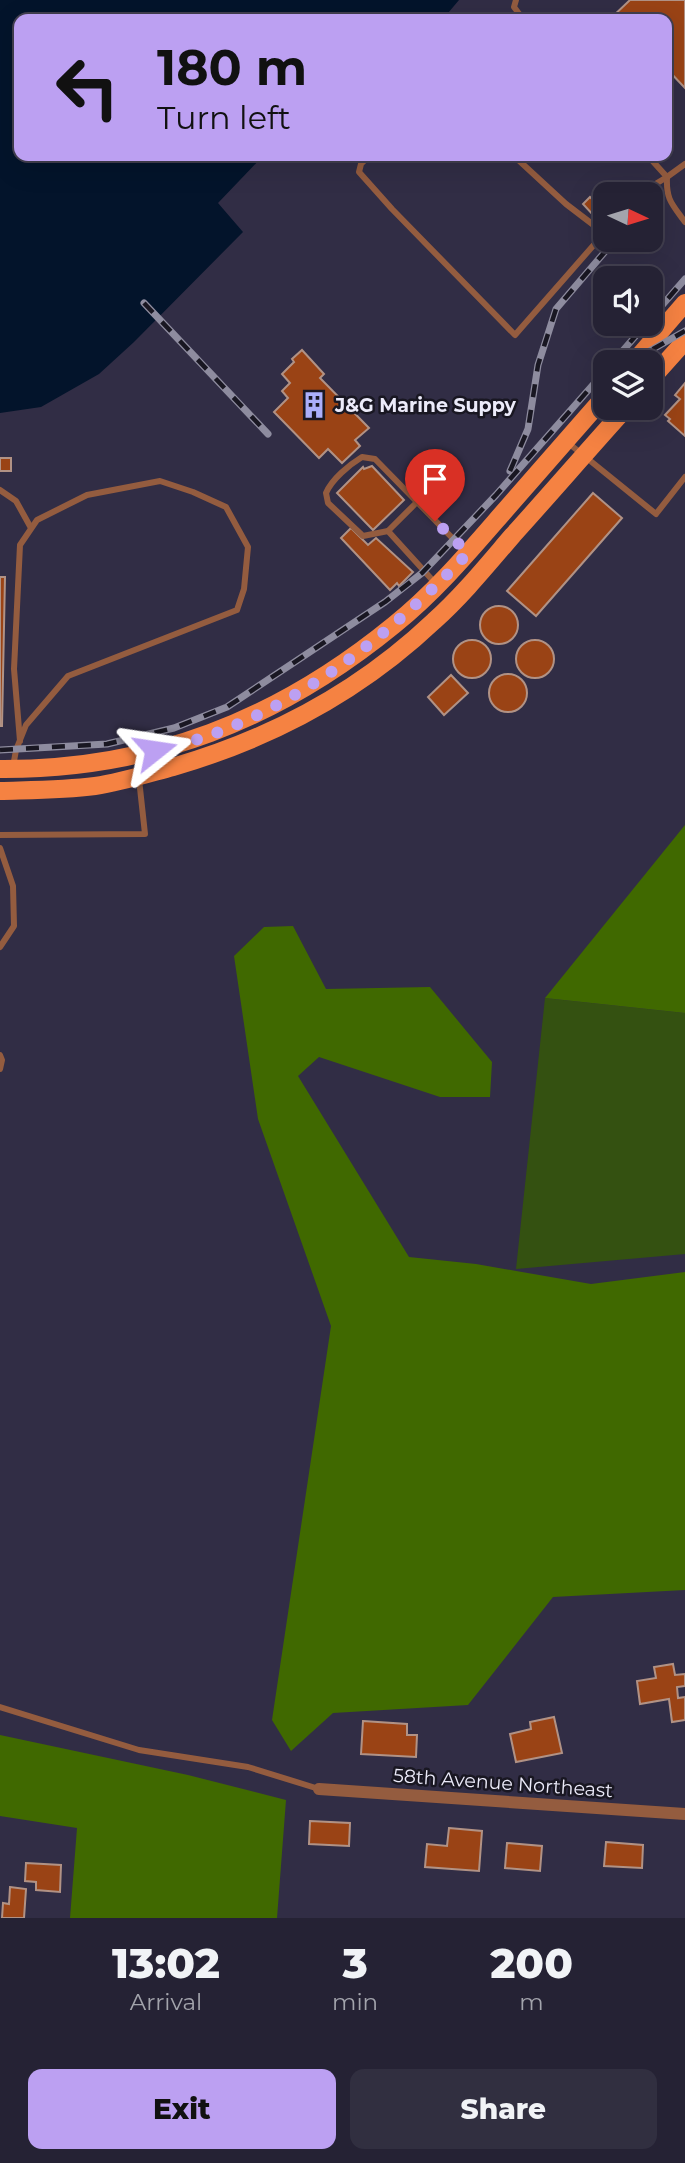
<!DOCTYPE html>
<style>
body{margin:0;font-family:Montserrat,sans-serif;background:#312f40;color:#f1f3f6;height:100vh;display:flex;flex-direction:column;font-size:26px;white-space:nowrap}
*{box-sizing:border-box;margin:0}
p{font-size:23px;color:#a3a4ac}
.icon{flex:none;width:38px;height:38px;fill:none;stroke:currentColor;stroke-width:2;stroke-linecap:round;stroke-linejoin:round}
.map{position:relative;height:1918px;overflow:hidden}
.side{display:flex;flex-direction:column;background:#252234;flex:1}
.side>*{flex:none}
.hud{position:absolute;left:14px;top:14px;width:658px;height:147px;border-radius:14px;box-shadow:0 7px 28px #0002,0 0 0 2px #423f4f;background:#bca0f2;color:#111;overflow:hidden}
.needle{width:46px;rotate:94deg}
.tools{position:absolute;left:593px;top:182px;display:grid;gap:14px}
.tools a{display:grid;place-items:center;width:70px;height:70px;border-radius:14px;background:#252234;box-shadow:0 7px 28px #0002,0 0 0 2px #423f4f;font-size:35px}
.pin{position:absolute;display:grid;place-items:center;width:60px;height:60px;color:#fff;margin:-72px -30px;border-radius:50% 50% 50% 0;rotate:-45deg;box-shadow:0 0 7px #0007}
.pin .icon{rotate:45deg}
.me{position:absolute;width:77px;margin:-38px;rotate:75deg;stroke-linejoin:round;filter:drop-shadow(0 0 5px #0008)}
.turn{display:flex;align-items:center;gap:24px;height:147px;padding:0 28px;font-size:32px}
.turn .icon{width:91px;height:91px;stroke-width:2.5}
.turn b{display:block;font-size:49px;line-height:60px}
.eta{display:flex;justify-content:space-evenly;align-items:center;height:119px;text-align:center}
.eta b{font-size:42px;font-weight:800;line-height:49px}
.cta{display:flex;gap:14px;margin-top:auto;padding:14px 28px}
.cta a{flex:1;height:80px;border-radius:14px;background:#bca0f2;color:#111;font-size:28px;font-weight:800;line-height:80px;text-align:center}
.cta a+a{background:#312f40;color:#f1f3f6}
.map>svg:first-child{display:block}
.green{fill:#345111}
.forest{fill:#406900}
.water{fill:#03142b}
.building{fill:#9a4315;stroke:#b19285;stroke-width:2}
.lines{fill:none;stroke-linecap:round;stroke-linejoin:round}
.lane{stroke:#945c3f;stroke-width:6}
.street{stroke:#945c3f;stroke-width:12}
.primary{stroke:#f58242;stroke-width:18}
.rail-casing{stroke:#8e8c9f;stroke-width:7}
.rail{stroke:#191722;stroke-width:4.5;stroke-dasharray:13;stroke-linecap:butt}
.route{stroke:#bca0f2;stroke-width:12;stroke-dasharray:0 21.6}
.labels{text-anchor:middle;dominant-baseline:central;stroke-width:5;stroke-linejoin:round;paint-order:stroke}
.poi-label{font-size:19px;font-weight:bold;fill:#ecebfa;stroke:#191722;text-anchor:start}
.street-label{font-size:19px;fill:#ecebfa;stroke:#191722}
</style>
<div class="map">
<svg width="685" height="1918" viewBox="0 0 685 1918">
<rect width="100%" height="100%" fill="#312d45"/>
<path class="green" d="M 545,998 L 685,1013 L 685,1254 L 516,1269 Z"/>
<g class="forest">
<path d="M 685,825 L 685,1013 L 545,998 Z"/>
<path d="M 293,926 L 326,989 L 430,987 L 492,1062 L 490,1097 L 440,1097 L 319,1057 L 298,1076 L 409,1257 L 476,1264 L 591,1284 L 685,1272 L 685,1590 L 553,1597 L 468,1705 L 333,1713 L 291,1751 L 272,1720 L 331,1326 L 258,1119 L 234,956 L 264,927 Z"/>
<path d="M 0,1735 L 188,1775 L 286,1800 L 277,1918 L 70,1918 L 77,1828 L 0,1816 Z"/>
</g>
<path class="water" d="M 0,0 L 459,0 L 443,19 L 19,19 L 19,156 L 263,156 L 218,203 L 243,232 L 134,342 L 99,374 L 41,407 L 0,413 Z"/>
<g class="building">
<path d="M 630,0 L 685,0 L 685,88 L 667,69 L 667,19 L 610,19 Z"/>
<path d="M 590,197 L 602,209 L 595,217 L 583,204 Z"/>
<path d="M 302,350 L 324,374 L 320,378 L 369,428 L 355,440 L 360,446 L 342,463 L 328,449 L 319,458 L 274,412 L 288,398 L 282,391 L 290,383 L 282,374 L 294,362 L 292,359 Z"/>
<path d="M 685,383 L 685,436 L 668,421 L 670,419 L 665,415 L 680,399 L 675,395 Z"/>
<rect x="0" y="458" width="11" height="13"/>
<path d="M 372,466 L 404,500 L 373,530 L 337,493 L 363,467 L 364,469 Z"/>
<path d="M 593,493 L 622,518 L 536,616 L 507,591 Z"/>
<path d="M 351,528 L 368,545 L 376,538 L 413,572 L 399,586 L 397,583 L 390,590 L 341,538 Z"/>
<path d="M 0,577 L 5,577 L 2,726 L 0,726 Z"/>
<circle cx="499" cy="625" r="19"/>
<circle cx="472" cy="659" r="19"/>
<circle cx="535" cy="659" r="19"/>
<circle cx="508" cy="693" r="19"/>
<path d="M 451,675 L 468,693 L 444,715 L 428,697 Z"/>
<path d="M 673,1664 L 675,1675 L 685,1674 L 685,1686 L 677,1687 L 678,1698 L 685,1697 L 685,1720 L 672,1722 L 669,1699 L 640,1704 L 637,1681 L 656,1678 L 654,1667 Z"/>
<path d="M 554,1717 L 562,1753 L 516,1762 L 510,1734 L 531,1729 L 530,1722 Z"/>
<path d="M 363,1721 L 407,1724 L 407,1735 L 417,1735 L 416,1757 L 361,1754 Z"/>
<path d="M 310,1821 L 350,1823 L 349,1846 L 309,1844 Z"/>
<path d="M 449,1828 L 482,1831 L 479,1871 L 425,1867 L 427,1844 L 447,1846 Z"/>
<path d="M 606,1842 L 643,1845 L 642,1868 L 604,1866 Z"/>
<path d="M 507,1843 L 542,1846 L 540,1871 L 505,1868 Z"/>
<path d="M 26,1863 L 61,1865 L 60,1892 L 36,1890 L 36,1882 L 25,1881 Z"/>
<path d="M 10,1887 L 26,1889 L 24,1918 L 2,1918 L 3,1903 L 9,1904 Z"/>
</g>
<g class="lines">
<g class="lane">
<path d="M 516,0 L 514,7 L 523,19"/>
<path d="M 369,156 L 361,164 L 359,172 L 392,209 L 515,335 L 606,231"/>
<path d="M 514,156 L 566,204 L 604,233"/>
<path d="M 685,164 L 667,177 C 666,200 672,204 685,222"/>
<path d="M 639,194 L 667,177 L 648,156"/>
<path d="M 567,442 L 656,514 L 685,477"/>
<path d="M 0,490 L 16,501 L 31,528"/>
<path d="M 417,502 L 388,531 L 363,536 L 328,503 L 326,493 C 332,479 349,465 362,457 L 375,459 L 466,552"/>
<path d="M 388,531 L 436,584"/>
<path d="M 13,767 L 16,750 L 26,725 L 68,676 L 237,610 L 244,589 L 248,547 L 226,507 L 193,492 L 160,481 L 87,495 L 37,520 L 20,545 L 14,669 L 20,741"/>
<path d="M 0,835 L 145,834 L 139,779"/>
<path d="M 0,848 L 13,886 L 14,926 L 0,947"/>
<path d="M 0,1055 L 2,1060 L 0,1069"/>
<path d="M 0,1707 L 139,1750 L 248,1767 L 319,1789"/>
</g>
<path class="street" d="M 319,1789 L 685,1814"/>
<g class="primary">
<path d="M 634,362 L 685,303"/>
<path d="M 651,379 L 685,341"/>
<path d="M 0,769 C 151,770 278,720 394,625 C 434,593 468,553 501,515 C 536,475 571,435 606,395"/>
<path d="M 0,791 C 32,790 64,790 95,786 C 122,782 147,774 173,767 C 270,739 360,691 434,621 C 463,595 488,564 513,535 C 551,493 588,450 626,408"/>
</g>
<defs>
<g id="rail">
<path d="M 144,303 L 268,434"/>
<path d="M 651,318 L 685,279"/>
<path d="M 613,362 L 646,324"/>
<path d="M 630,362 L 685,331"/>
<path d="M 510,471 L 528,429 L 538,365 L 556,309 L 615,240"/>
<path d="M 0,750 L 107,744 L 174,728 L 227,707 L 385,602 L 422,573 L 496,495 L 606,370"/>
</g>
</defs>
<use href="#rail" class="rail-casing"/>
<use href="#rail" class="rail"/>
</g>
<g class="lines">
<path class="route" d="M 155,750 C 171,746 187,743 202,738 C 306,702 393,632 468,553 L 435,521"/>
</g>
<defs>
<symbol id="building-bare" viewBox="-9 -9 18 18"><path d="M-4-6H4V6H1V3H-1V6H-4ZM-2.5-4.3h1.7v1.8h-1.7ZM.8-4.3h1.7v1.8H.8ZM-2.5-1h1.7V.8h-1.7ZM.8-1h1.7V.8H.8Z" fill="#abaffb" stroke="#191722" stroke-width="2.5" paint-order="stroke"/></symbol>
</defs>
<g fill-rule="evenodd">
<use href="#building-bare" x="295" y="386" width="38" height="38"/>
</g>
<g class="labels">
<g class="poi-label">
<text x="335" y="405">J&amp;G Marine Suppy</text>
</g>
<g class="street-label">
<text transform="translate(503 1783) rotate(4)">58th Avenue Northeast</text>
</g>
</g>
</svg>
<div class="tools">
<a><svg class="needle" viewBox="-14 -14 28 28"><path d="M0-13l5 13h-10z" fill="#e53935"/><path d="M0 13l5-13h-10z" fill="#a3a4ac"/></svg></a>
<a><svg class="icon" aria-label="sound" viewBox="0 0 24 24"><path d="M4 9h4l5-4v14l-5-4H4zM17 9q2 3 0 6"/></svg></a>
<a><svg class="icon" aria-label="layers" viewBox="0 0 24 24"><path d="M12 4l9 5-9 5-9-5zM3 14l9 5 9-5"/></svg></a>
</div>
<div class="pin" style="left:435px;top:521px;background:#d93025"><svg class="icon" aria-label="arrive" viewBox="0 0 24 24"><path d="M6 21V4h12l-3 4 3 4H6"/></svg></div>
<svg class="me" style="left:155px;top:750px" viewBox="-20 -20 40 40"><path d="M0-17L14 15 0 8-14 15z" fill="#bca0f2" stroke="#fff" stroke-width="4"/></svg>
<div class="hud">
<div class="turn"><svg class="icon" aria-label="left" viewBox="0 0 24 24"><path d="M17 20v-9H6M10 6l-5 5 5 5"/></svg><div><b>180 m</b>Turn left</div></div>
</div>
</div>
<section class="side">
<div class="eta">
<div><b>13:02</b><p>Arrival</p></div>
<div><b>3</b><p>min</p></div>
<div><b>200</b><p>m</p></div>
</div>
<div class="cta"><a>Exit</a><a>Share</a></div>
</section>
